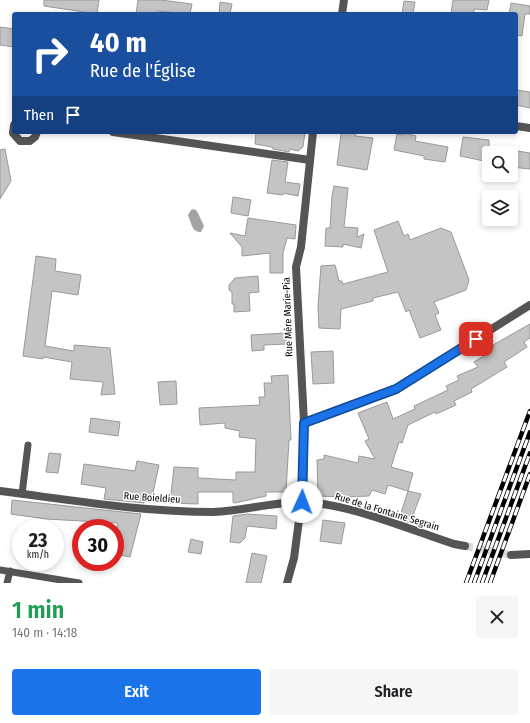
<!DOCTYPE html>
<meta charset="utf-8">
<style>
body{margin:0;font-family:"Fira Sans Condensed",sans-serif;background:#f6f6f6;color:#202124;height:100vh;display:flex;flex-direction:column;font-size:15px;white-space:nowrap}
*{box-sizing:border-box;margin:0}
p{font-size:13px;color:#757577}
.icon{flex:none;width:22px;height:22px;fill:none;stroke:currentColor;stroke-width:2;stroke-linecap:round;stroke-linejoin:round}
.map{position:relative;height:583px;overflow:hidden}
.side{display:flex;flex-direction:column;background:#fff;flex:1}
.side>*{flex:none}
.banner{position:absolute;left:12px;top:12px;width:506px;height:122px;border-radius:4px;box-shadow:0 2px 6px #0003;background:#1a4fa0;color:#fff;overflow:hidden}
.buttons{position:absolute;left:482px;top:146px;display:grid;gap:8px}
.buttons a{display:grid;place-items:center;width:36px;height:36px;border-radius:4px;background:#fff;box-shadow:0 2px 6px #0003;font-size:20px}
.speed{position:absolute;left:12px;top:519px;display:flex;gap:8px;font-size:20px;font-weight:700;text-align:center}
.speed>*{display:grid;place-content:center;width:52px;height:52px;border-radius:50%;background:#fff;box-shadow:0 2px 6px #0003;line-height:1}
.speed small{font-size:10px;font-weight:400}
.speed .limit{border:6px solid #d22;background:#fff;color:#111}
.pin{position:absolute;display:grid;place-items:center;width:34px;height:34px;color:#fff;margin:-17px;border-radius:8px;box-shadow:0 2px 6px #0006}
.me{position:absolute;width:44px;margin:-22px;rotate:2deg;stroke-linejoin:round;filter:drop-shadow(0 0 3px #0008)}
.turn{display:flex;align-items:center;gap:14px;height:84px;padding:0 12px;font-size:18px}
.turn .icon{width:52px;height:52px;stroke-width:2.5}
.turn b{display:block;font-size:28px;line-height:34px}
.then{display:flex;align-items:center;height:38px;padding:0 12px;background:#0003;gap:8px;font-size:15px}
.round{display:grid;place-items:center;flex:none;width:42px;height:42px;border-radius:4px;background:#f6f6f6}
.summary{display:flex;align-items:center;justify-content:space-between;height:68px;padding:0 12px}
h1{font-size:24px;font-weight:600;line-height:30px;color:#1e9e55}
.button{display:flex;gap:8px;margin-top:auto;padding:8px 12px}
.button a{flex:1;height:46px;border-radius:4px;background:#1a73e8;color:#fff;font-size:16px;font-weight:600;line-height:46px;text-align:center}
.button a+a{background:#f6f6f6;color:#202124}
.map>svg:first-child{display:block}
.water{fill:#a3a3a3}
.building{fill:#c4c4c4;stroke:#999}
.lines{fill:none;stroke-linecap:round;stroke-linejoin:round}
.street-tunnel{stroke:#d9d9d9;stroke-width:8;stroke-dasharray:8 4;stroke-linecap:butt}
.lane{stroke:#555;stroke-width:7}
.street{stroke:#555;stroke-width:8}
.rail-casing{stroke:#000;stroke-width:4.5}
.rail{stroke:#fff;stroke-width:3;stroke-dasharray:9;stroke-linecap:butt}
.route-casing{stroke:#114b97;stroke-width:10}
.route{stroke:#1a73e8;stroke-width:7}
.labels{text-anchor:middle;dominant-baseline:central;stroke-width:3;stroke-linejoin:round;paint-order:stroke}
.street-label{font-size:10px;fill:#000;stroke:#fff}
</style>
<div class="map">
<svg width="530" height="583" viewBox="0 0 530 583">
<rect width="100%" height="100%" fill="#fff"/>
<path class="water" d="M 194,209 L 197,211 L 204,226 L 201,232 C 192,233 191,222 188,215 L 191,210 Z"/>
<g class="building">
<path d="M 44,0 L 99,0 L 97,14 L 44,6 Z"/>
<path d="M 138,0 L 161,0 L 192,4 L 190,14 L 156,11 L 156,14 L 136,14 Z"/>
<path d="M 453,0 L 489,0 L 487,10 L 474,9 L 474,14 L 451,13 Z"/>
<path d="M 404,1 L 415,2 L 413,14 L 402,14 Z"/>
<path d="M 220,2 L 232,4 L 230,14 L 219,14 Z"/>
<path d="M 511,3 L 530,6 L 530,14 L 525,14 L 522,36 L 516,35 L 516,14 L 509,14 Z"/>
<path d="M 0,27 L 14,29 L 14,47 L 0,45 Z"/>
<path d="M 516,90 L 530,92 L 530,108 L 516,105 Z"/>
<path d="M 256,132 L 305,132 L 303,147 L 298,151 L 290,149 L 289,152 L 273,149 L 272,147 L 255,144 Z"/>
<path d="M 342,132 L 356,132 L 355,136 L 373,138 L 367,170 L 337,165 L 341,134 Z"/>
<path d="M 405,133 L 416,136 L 415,141 L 448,147 L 445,162 L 424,159 L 424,156 L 394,150 L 397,134 L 404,135 Z"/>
<path d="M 463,137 L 489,140 L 489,162 L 460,156 Z"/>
<path d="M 5,149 L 11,181 L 0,199 L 0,150 Z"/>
<path d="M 511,150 L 530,153 L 530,169 L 511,167 Z"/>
<path d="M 272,160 L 288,162 L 285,182 L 300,184 L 298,196 L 283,193 L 283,195 L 267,193 Z"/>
<path d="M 334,186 L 348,188 L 344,227 L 358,228 L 357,237 L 364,234 L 361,248 L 343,244 L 343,247 L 325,246 L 326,228 L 330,228 L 332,196 Z"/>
<path d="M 233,197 L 251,200 L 248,216 L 231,213 Z"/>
<path d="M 248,218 L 296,225 L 295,239 L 287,238 L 283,253 L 283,273 L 270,273 L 270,253 L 242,256 L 242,247 L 230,233 L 245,236 Z"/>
<path d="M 398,221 L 404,236 L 408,234 L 410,240 L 441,228 L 451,232 L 469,280 L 466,290 L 434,302 L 439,313 L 435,315 L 441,330 L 420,338 L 409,310 L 406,312 L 398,292 L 373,298 L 373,301 L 341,309 L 340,329 L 319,328 L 318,306 L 321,266 L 335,265 L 339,281 L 342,281 L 343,284 L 388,272 L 374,230 Z"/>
<path d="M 36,256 L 56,259 L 55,271 L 81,275 L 78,295 L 52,291 L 45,346 L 74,351 L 74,345 L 110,348 L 115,394 L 101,395 L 103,382 L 70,379 L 72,362 L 43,357 L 43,359 L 23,356 Z"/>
<path d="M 258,276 L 259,292 L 249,293 L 250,311 L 234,312 L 234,304 L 232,304 L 232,292 L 229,290 L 229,285 L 235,278 Z"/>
<path d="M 530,324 L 530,338 L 524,342 L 527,347 L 504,362 L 507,367 L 471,389 L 472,392 L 454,401 L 456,405 L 436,414 L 435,412 L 408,425 L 402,443 L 399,442 L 391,467 L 413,473 L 408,491 L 388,485 L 385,494 L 372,490 L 369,496 L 344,497 L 318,496 L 317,460 L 324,459 L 324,455 L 358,463 L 359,456 L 375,459 L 365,441 L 369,439 L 358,413 L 387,402 L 393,419 L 415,409 L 414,406 L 448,390 L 446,386 L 459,380 L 457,376 L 478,367 L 474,362 L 490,352 L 489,350 L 494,347 L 493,345 Z"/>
<path d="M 286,333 L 287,344 L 264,345 L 264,350 L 252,351 L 251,335 Z"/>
<path d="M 333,351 L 334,383 L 313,384 L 311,352 Z"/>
<path d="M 288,375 L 291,440 L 289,440 L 286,492 L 266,492 L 266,496 L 235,503 L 233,502 L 233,492 L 198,492 L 198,504 L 170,503 L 174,467 L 198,468 L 198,478 L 236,480 L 236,472 L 255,472 L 256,439 L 239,437 L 240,431 L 225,428 L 225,423 L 200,425 L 199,408 L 260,405 L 259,397 L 265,397 L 264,383 L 272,383 L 271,376 Z"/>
<path d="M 176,381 L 177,404 L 160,405 L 158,382 Z"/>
<path d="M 91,418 L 120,422 L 118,436 L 89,432 Z"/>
<path d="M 49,453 L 61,454 L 58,473 L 46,472 Z"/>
<path d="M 137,461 L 159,465 L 151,502 L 144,501 L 144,503 L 104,499 L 106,488 L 81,484 L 84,464 L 135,471 Z"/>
<path d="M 408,491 L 421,494 L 410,523 L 399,519 Z"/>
<path d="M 12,500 L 141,514 L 130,557 L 115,554 L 115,536 L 118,523 L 46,519 L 11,514 Z"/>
<path d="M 247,514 L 277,516 L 276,529 L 247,526 L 245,538 L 240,543 L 230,542 L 233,516 Z"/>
<path d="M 323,520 L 345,523 L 341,544 L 320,541 Z"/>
<path d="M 191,539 L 203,542 L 201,554 L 188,552 Z"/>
<path d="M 252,553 L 267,556 L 261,583 L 246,583 Z"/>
</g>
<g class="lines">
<path class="street-tunnel" d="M 465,546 L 511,555"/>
<g class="lane">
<path d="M 22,494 L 28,445"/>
<path d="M 0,570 L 79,583"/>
<path d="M 7,583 L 10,571"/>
</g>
<g class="street">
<path d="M 342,14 L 344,0"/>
<path d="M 14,125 L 13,133 L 20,141 L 30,141 L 35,137 L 37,132"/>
<path d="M 516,126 L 530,128"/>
<path d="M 113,132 L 310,160"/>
<path d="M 304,423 L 396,389 L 530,305"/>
<path d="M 0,491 C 71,500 142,512 213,512 C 248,511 281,499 315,503 C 360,508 411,530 454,544 L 465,546"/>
<path d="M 511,555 L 530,554"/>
<path d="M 287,583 L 294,558 L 303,490 L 304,423 L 296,267 L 301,247 L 313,132"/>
</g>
<defs>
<g id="rail">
<path d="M 466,583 L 530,411"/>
<path d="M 474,583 L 530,432"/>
<path d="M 482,583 L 530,453"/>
<path d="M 490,583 L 530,474"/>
</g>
</defs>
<use href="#rail" class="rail-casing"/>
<use href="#rail" class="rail"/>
</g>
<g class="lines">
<defs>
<path id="route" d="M 302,502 L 304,423 L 396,389 L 476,339"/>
</defs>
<use href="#route" class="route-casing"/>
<use href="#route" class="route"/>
</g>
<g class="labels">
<g class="street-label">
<text transform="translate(288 317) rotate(-92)">Rue Mère Marie-Pia</text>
<text transform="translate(152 498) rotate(4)">Rue Boieldieu</text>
<text transform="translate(387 512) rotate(17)">Rue de la Fontaine Segrain</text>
</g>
</g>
</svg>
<div class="buttons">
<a><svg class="icon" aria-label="search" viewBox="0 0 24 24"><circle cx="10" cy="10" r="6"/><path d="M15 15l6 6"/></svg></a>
<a><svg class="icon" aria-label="layers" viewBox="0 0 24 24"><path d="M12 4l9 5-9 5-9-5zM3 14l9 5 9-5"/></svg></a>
</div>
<div class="speed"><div>23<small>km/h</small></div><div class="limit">30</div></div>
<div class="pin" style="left:476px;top:339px;background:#d93025"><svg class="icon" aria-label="arrive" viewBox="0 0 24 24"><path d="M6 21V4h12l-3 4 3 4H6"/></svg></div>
<svg class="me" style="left:302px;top:502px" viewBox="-20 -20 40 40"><circle r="19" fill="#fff"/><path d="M0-13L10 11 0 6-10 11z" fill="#1a73e8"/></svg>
<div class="banner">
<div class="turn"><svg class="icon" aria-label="right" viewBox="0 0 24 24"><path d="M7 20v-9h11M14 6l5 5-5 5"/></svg><div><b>40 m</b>Rue de l'Église</div></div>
<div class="then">Then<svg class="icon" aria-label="arrive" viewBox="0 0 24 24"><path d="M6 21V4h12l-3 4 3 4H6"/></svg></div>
</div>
</div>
<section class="side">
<div class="summary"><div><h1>1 min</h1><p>140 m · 14:18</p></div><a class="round"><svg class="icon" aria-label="close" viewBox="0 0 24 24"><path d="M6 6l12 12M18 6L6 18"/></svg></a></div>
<div class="button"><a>Exit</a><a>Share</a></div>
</section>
